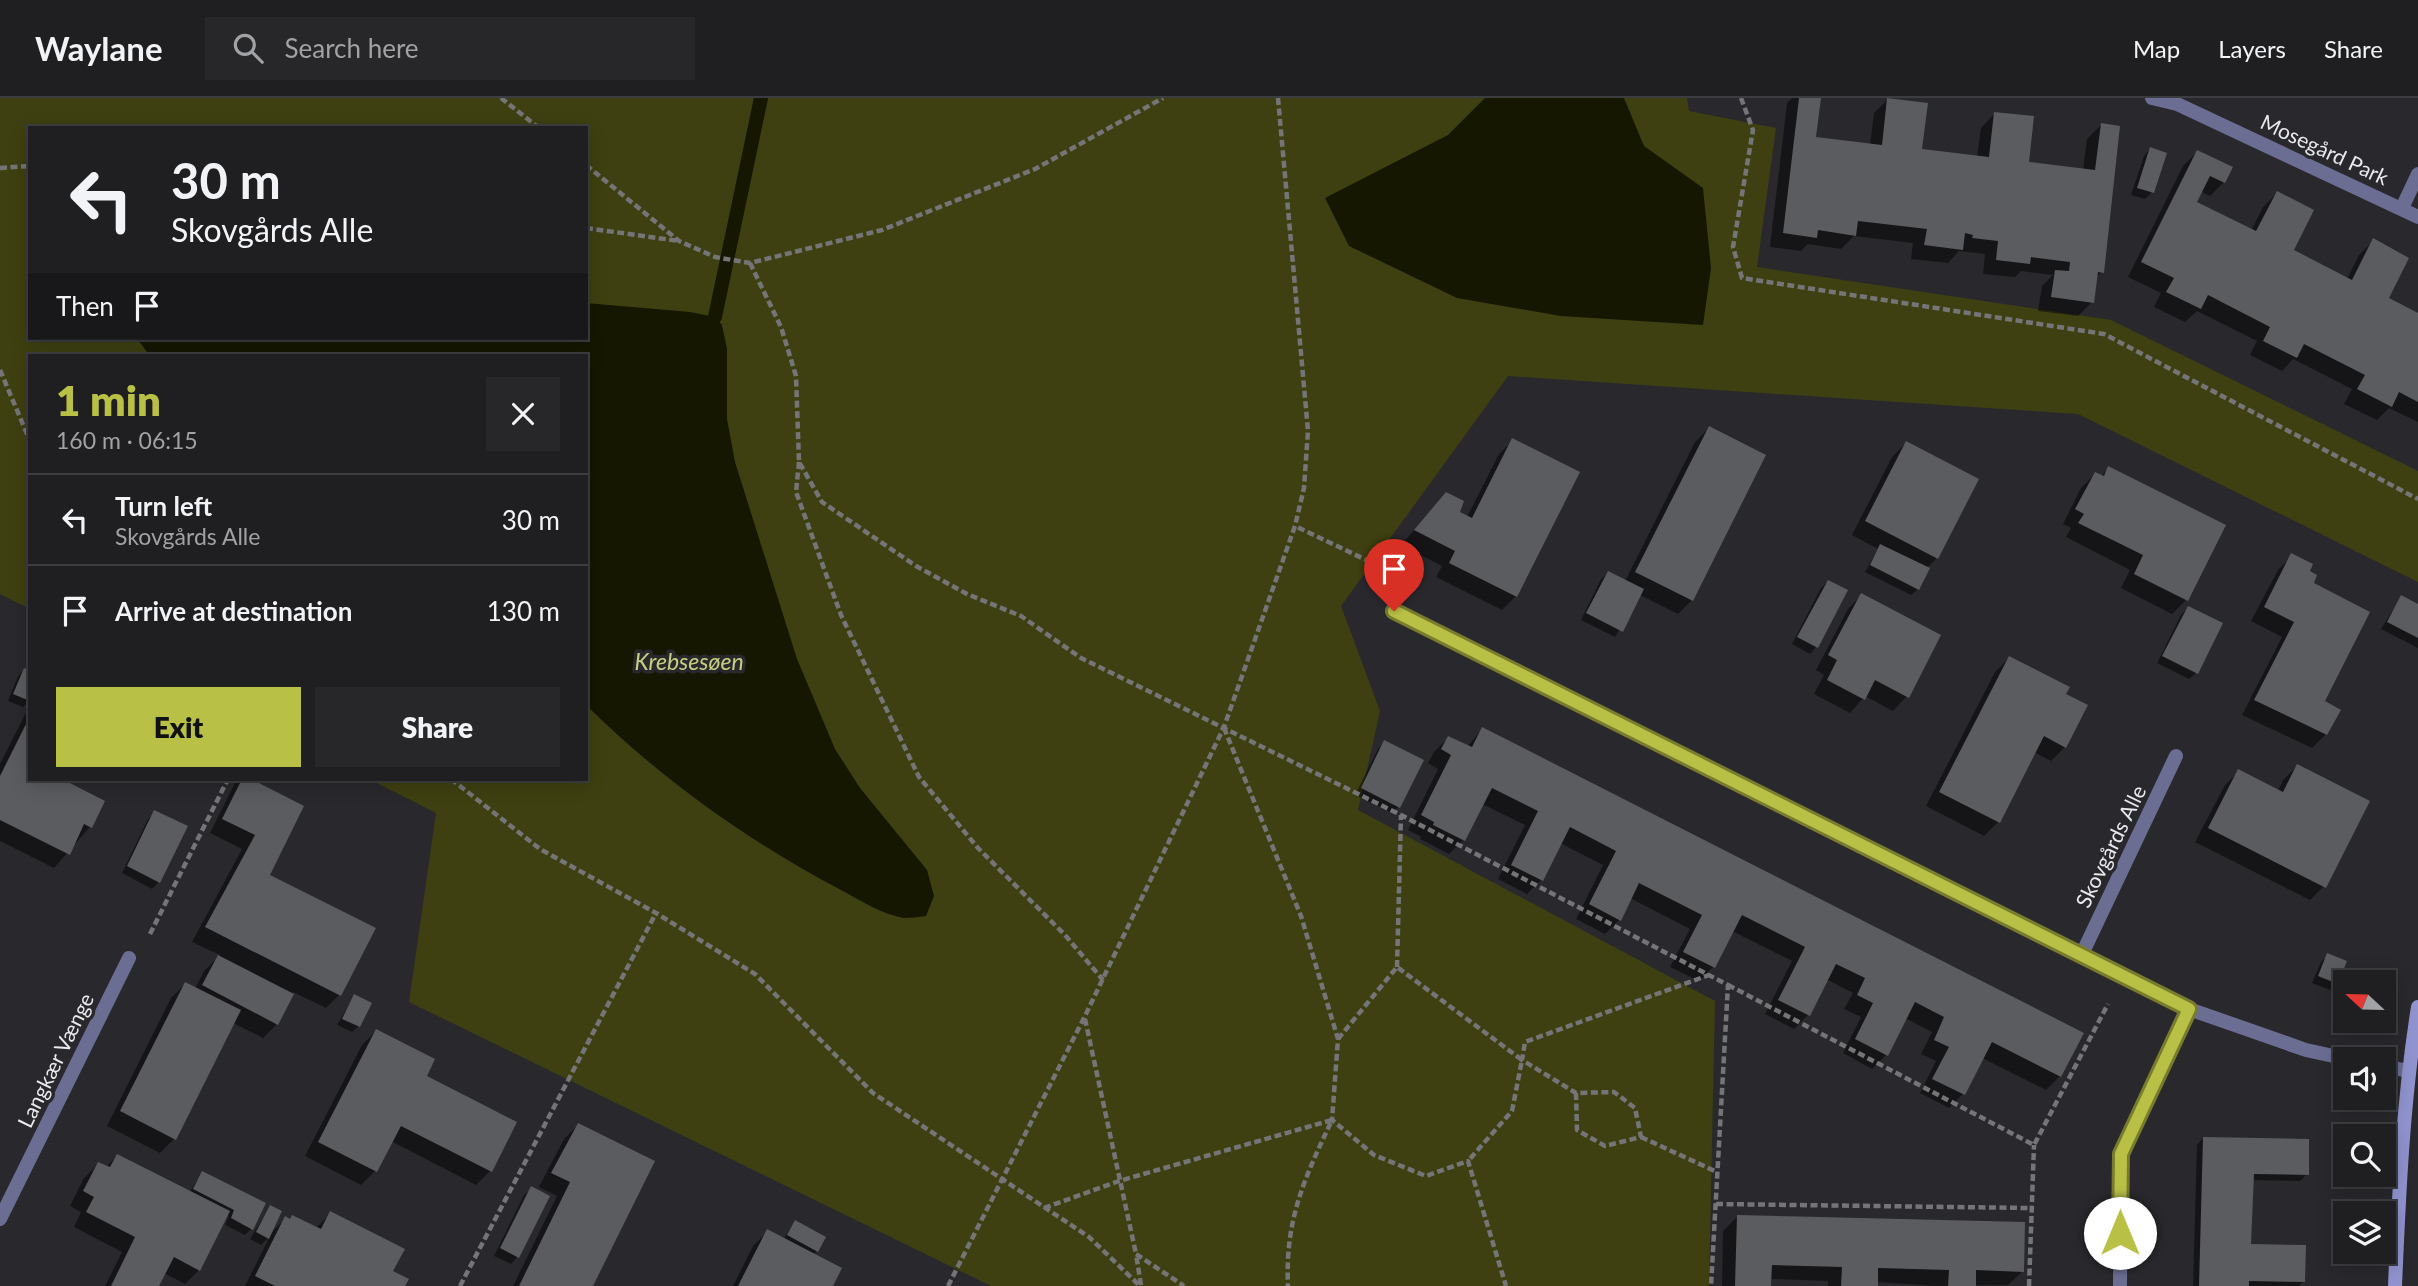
<!DOCTYPE html>
<meta charset="utf-8">
<style>
body{margin:0;font-family:Lato,sans-serif;background:#27272a;color:#f1f3f6;height:100vh;display:flex;flex-direction:column;font-size:26px;white-space:nowrap}
*{box-sizing:border-box;margin:0}
p{font-size:23px;color:#a1a2a5}
.icon{flex:none;width:38px;height:38px;fill:none;stroke:currentColor;stroke-width:2;stroke-linecap:round;stroke-linejoin:round}
.map{position:relative;flex:1;overflow:hidden}
.sheet{position:absolute;left:28px;top:256px;width:560px;height:427px;display:flex;flex-direction:column;background:#1f1f22;border-radius:0px;box-shadow:0 4px 18px #0003,0 0 0 2px #3c3d40}
.sheet>*{flex:none}
.top-card{position:absolute;left:28px;top:28px;width:560px;height:214px;border-radius:0px;box-shadow:0 4px 18px #0003,0 0 0 2px #3c3d40;background:#1f1f22;color:#f1f3f6;overflow:hidden}
.needle{width:46px;rotate:292deg}
.controls{position:absolute;left:2333px;top:872px;display:grid;gap:14px}
.controls a{display:grid;place-items:center;width:63px;height:63px;border-radius:0px;background:#1f1f22;box-shadow:0 4px 18px #0003,0 0 0 2px #3c3d40;font-size:35px}
.pin{position:absolute;display:grid;place-items:center;width:60px;height:60px;color:#fff;margin:-72px -30px;border-radius:50% 50% 50% 0;rotate:-45deg;box-shadow:0 0 7px #0007}
.pin .icon{rotate:45deg}
.me{position:absolute;width:77px;margin:-38px;rotate:0deg;stroke-linejoin:round;filter:drop-shadow(0 0 5px #0008)}
.turn{display:flex;align-items:center;gap:24px;height:147px;padding:0 28px;font-size:32px}
.turn .icon{width:91px;height:91px;stroke-width:2.5}
.turn b{display:block;font-size:49px;line-height:60px}
.then{display:flex;align-items:center;height:66px;padding:0 28px;background:#0003;gap:14px;font-size:26px}
.round{display:grid;place-items:center;flex:none;width:74px;height:74px;border-radius:0px;background:#27272a}
.overview{display:flex;align-items:center;justify-content:space-between;height:119px;padding:0 28px}
h1{font-size:42px;font-weight:800;line-height:52px;color:#b9c046}
.primary-button{display:flex;gap:14px;margin-top:auto;padding:14px 28px}
.primary-button a{flex:1;height:80px;border-radius:0px;background:#b9c046;color:#111;font-size:28px;font-weight:800;line-height:80px;text-align:center}
.primary-button a+a{background:#27272a;color:#f1f3f6}
ul{padding:0;list-style:none}
li{display:flex;align-items:center;gap:21px;height:91px;padding:0 28px;border-top:2px solid #3c3d40}
li div{flex:1}
li b{display:block;font-size:26px}
li em{font-style:normal}
header{display:flex;align-items:center;gap:42px;box-sizing:border-box;height:98px;padding:0 35px;background:#1f1f22;border-bottom:2px solid #3c3d40}
header strong{font-size:33px}
nav{display:flex;gap:38px;margin-inline-start:auto;font-size:24px}
.search{width:490px;height:63px;background:#27272a;display:flex;align-items:center;gap:18px;box-sizing:border-box;padding:0 24px;border-radius:0px;color:#a1a2a5;font-size:26px}
.map>svg:first-child{display:block}
.green{fill:#3e4011;fill-rule:evenodd}
.water{fill:#161701}
.shadow{fill:#0007}
.lines{fill:none;stroke-linecap:round;stroke-linejoin:round}
.stream{stroke:#161701;stroke-width:14}
.building{fill:#5b5c5f}
.path{stroke:#757578;stroke-width:4.5;stroke-dasharray:7 3.5;stroke-linecap:butt}
.street{stroke:#6b6d93;stroke-width:14}
.secondary{stroke:#9193cf;stroke-width:14}
.route-casing{stroke:#787d2e;stroke-width:18}
.route{stroke:#b9c046;stroke-width:12}
.labels{text-anchor:middle;dominant-baseline:central;stroke-width:7;stroke-linejoin:round;paint-order:stroke}
.street-label{font-size:21px;fill:#e9eaec;stroke:#29292d}
.water-label{font-size:23px;font-style:italic;fill:#c8ce80;stroke:#29292d}
</style>
<header>
<strong>Waylane</strong>
<div class="search"><svg class="icon" aria-label="search" viewBox="0 0 24 24"><circle cx="10" cy="10" r="6"/><path d="M15 15l6 6"/></svg>Search here</div>
<nav><a>Map</a><a>Layers</a><a>Share</a></nav>
</header>
<div class="map">
<svg width="2418" height="1188" viewBox="0 0 2418 1188">
<rect width="100%" height="100%" fill="#29292d"/>
<path class="green" d="M 0,0 L 1687,0 L 1689,13 L 1776,30 L 1757,169 L 2111,222 L 2418,373 L 2418,484 L 2078,316 L 1508,278 L 1341,508 L 1380,613 L 1358,712 L 1715,903 L 1709,1188 L 991,1188 L 409,904 L 436,715 L 369,681 L 586,681 L 586,257 L 30,257 L 30,511 L 0,496 ZM 30,30 L 586,30 L 586,240 L 30,240 Z"/>
<g class="water">
<path d="M 1485,0 L 1624,0 L 1644,48 L 1703,90 L 1711,170 L 1703,227 L 1561,218 L 1457,200 L 1349,148 L 1325,100 L 1448,37 Z"/>
<path d="M 586,205 L 690,214 L 715,219 L 722,227 L 727,251 L 727,321 L 735,364 L 797,561 L 835,651 L 860,690 L 927,772 L 934,798 L 926,818 C 919,819 911,820 904,820 C 883,817 860,802 841,792 C 748,743 661,681 586,607 L 586,257 L 149,257 L 137,240 L 586,240 Z"/>
</g>
<g class="shadow">
<path d="M 1792,0 L 1819,0 L 1814,40 L 1870,47 L 1874,15 L 1888,1 L 1920,53 L 1977,59 L 1981,30 L 1995,15 L 2027,66 L 2083,72 L 2087,41 L 2101,27 L 2102,174 L 2095,180 L 2092,204 L 2078,218 L 2038,213 L 2042,188 L 2053,177 L 2021,173 L 2015,179 L 1983,176 L 1985,156 L 1959,153 L 1948,165 L 1911,161 L 1913,145 L 1854,138 L 1841,151 L 1808,146 L 1801,153 L 1770,149 L 1787,5 Z"/>
<path d="M 2150,51 L 2152,94 L 2145,101 L 2131,97 L 2144,58 Z"/>
<path d="M 2197,54 L 2224,84 L 2210,98 L 2200,93 L 2195,104 L 2251,133 L 2263,109 L 2277,95 L 2291,153 L 2347,181 L 2359,157 L 2373,143 L 2387,201 L 2418,217 L 2418,324 L 2389,310 L 2377,322 L 2344,306 L 2352,291 L 2293,261 L 2282,273 L 2250,257 L 2257,243 L 2197,213 L 2185,224 L 2154,209 L 2161,195 L 2128,179 L 2183,68 Z"/>
<path d="M 1709,330 L 1692,502 L 1678,516 L 1640,497 L 1615,539 L 1581,522 L 1601,481 L 1608,475 L 1625,483 L 1695,344 Z"/>
<path d="M 1513,342 L 1516,498 L 1502,512 L 1436,479 L 1442,468 L 1401,447 L 1446,396 L 1457,415 L 1467,419 L 1499,356 Z"/>
<path d="M 1906,345 L 1937,460 L 1927,470 L 1918,491 L 1911,497 L 1865,474 L 1878,451 L 1852,437 L 1892,359 Z"/>
<path d="M 2109,370 L 2186,502 L 2172,516 L 2121,490 L 2130,472 L 2066,439 L 2071,430 L 2063,426 L 2081,390 L 2095,376 L 2101,378 Z"/>
<path d="M 2292,458 L 2308,474 L 2312,486 L 2326,636 L 2312,650 L 2242,617 L 2282,539 L 2251,523 L 2278,472 Z"/>
<path d="M 1828,484 L 1816,549 L 1810,556 L 1792,546 L 1821,490 Z"/>
<path d="M 1862,497 L 1907,598 L 1893,613 L 1865,598 L 1850,615 L 1814,596 L 1824,577 L 1816,572 L 1848,511 Z"/>
<path d="M 2401,499 L 2418,508 L 2418,550 L 2381,531 Z"/>
<path d="M 2188,510 L 2196,575 L 2189,581 L 2157,565 L 2181,517 Z"/>
<path d="M 2009,560 L 2064,597 L 2065,649 L 2051,663 L 2034,654 L 1998,724 L 1984,738 L 1926,708 L 1995,574 Z"/>
<path d="M 24,572 L 30,602 L 23,609 L 8,603 L 18,578 Z"/>
<path d="M 30,607 L 30,681 L 65,681 L 64,684 L 90,729 L 54,770 L 0,743 L 0,666 Z"/>
<path d="M 1482,631 L 2082,935 L 2060,978 L 2046,992 L 1982,960 L 1963,996 L 1949,1010 L 1920,995 L 1936,963 L 1921,956 L 1932,934 L 1905,920 L 1886,957 L 1872,971 L 1843,955 L 1861,919 L 1844,911 L 1853,895 L 1826,881 L 1808,917 L 1794,931 L 1765,916 L 1792,863 L 1732,833 L 1713,869 L 1699,883 L 1670,869 L 1690,831 L 1630,800 L 1619,822 L 1605,836 L 1576,821 L 1603,767 L 1560,745 L 1541,782 L 1527,796 L 1498,781 L 1525,727 L 1482,706 L 1463,742 L 1449,756 L 1420,741 L 1421,739 L 1408,732 L 1438,671 L 1428,665 L 1434,654 L 1448,640 L 1467,649 Z"/>
<path d="M 1385,644 L 1399,708 L 1392,715 L 1355,697 L 1378,651 Z"/>
<path d="M 2297,668 L 2324,788 L 2310,802 L 2195,744 L 2225,687 L 2239,673 L 2278,693 L 2283,682 Z"/>
<path d="M 237,681 L 257,681 L 254,685 L 267,778 L 340,896 L 326,910 L 293,894 L 277,926 L 263,940 L 233,925 L 174,1041 L 160,1055 L 107,1028 L 171,900 L 185,886 L 195,891 L 204,873 L 220,857 L 192,844 L 242,751 L 210,735 Z"/>
<path d="M 155,714 L 159,784 L 152,791 L 122,775 L 148,721 Z"/>
<path d="M 2328,857 L 2336,885 L 2330,892 L 2312,885 L 2321,864 Z"/>
<path d="M 354,898 L 359,928 L 352,934 L 337,927 Z"/>
<path d="M 376,933 L 424,979 L 515,1025 L 490,1073 L 476,1087 L 391,1043 L 375,1073 L 361,1087 L 305,1058 L 362,947 Z"/>
<path d="M 578,1027 L 591,1188 L 513,1188 L 557,1098 L 539,1089 L 564,1041 Z"/>
<path d="M 2203,1040 L 2307,1076 L 2300,1083 L 2252,1082 L 2250,1148 L 2304,1183 L 2299,1188 L 2193,1188 L 2197,1047 Z"/>
<path d="M 117,1058 L 189,1095 L 202,1075 L 251,1131 L 245,1137 L 225,1127 L 229,1118 L 226,1117 L 199,1172 L 185,1186 L 164,1175 L 157,1188 L 105,1188 L 122,1154 L 74,1129 L 81,1114 L 70,1108 L 84,1080 L 98,1066 L 106,1069 Z"/>
<path d="M 531,1091 L 517,1159 L 511,1166 L 494,1158 L 524,1097 Z"/>
<path d="M 270,1109 L 269,1137 L 286,1120 L 317,1129 L 331,1115 L 403,1188 L 245,1188 L 270,1138 L 261,1147 L 250,1141 Z"/>
<path d="M 1737,1119 L 2023,1173 L 2008,1187 L 1936,1188 L 1876,1184 L 1876,1188 L 1828,1188 L 1828,1183 L 1769,1181 L 1769,1188 L 1722,1188 L 1723,1133 Z"/>
<path d="M 795,1124 L 817,1153 L 813,1157 L 831,1188 L 733,1188 L 753,1148 L 767,1134 L 783,1142 Z"/>
</g>
<g class="lines">
<path class="stream" d="M 715,219 L 761,0"/>
</g>
<g class="building">
<path d="M 1799,0 L 1821,0 L 1816,39 L 1882,47 L 1887,0 L 1928,5 L 1922,51 L 1989,59 L 1994,14 L 2034,18 L 2029,64 L 2095,72 L 2101,25 L 2120,28 L 2104,175 L 2098,174 L 2094,205 L 2051,199 L 2055,172 L 2069,173 L 2070,164 L 2031,159 L 2030,166 L 1996,162 L 1998,143 L 1972,140 L 1973,137 L 1965,135 L 1963,152 L 1924,147 L 1927,131 L 1858,123 L 1856,138 L 1818,132 L 1817,140 L 1783,135 Z"/>
<path d="M 2150,49 L 2167,55 L 2154,95 L 2137,90 Z"/>
<path d="M 2197,52 L 2233,69 L 2225,85 L 2210,78 L 2197,104 L 2256,133 L 2277,93 L 2314,112 L 2294,152 L 2352,182 L 2373,140 L 2409,160 L 2389,200 L 2418,215 L 2418,304 L 2399,294 L 2392,309 L 2357,291 L 2365,277 L 2304,246 L 2297,260 L 2263,243 L 2270,229 L 2208,197 L 2201,211 L 2166,194 L 2174,180 L 2141,164 Z"/>
<path d="M 1709,328 L 1766,357 L 1693,503 L 1635,474 Z"/>
<path d="M 1512,340 L 1580,374 L 1517,499 L 1449,465 L 1455,453 L 1414,432 L 1446,394 L 1464,403 L 1460,414 L 1472,420 Z"/>
<path d="M 1906,343 L 1979,381 L 1938,461 L 1865,423 Z"/>
<path d="M 2108,368 L 2226,427 L 2188,503 L 2134,476 L 2143,457 L 2078,425 L 2084,416 L 2075,411 L 2095,374 L 2104,378 Z"/>
<path d="M 1880,446 L 1930,470 L 1919,492 L 1870,467 Z"/>
<path d="M 2291,455 L 2313,466 L 2310,473 L 2317,477 L 2314,485 L 2370,514 L 2325,603 L 2341,612 L 2327,637 L 2254,602 L 2294,524 L 2264,509 Z"/>
<path d="M 1608,473 L 1644,491 L 1623,534 L 1586,515 Z"/>
<path d="M 1828,482 L 1848,492 L 1818,550 L 1797,539 Z"/>
<path d="M 1861,495 L 1941,537 L 1909,600 L 1875,582 L 1865,602 L 1827,582 L 1837,562 L 1828,557 Z"/>
<path d="M 2401,497 L 2418,506 L 2418,540 L 2387,524 Z"/>
<path d="M 2188,508 L 2223,525 L 2198,576 L 2162,558 Z"/>
<path d="M 2009,558 L 2070,589 L 2066,596 L 2088,607 L 2066,650 L 2044,638 L 2000,725 L 1939,694 Z"/>
<path d="M 24,570 L 30,572 L 30,603 L 13,596 Z"/>
<path d="M 30,618 L 30,681 L 67,681 L 66,683 L 105,703 L 92,730 L 84,726 L 70,757 L 0,722 L 0,678 Z"/>
<path d="M 1482,629 L 2084,935 L 2061,979 L 1992,944 L 1965,997 L 1932,981 L 1949,949 L 1934,942 L 1944,919 L 1915,904 L 1888,958 L 1855,941 L 1873,905 L 1857,897 L 1865,880 L 1836,866 L 1810,918 L 1778,902 L 1805,849 L 1742,817 L 1715,870 L 1683,854 L 1702,817 L 1639,785 L 1621,823 L 1589,806 L 1616,753 L 1570,729 L 1543,783 L 1511,767 L 1538,713 L 1492,690 L 1465,743 L 1433,727 L 1434,724 L 1421,717 L 1451,657 L 1441,651 L 1448,638 L 1472,649 Z"/>
<path d="M 1384,642 L 1424,662 L 1400,710 L 1361,690 Z"/>
<path d="M 2297,666 L 2370,703 L 2326,790 L 2208,730 L 2238,671 L 2283,694 Z"/>
<path d="M 242,681 L 259,681 L 257,684 L 304,708 L 270,777 L 376,830 L 341,898 L 205,829 L 255,737 L 222,721 Z"/>
<path d="M 154,712 L 188,728 L 160,785 L 127,768 Z"/>
<path d="M 2327,855 L 2347,863 L 2338,886 L 2318,878 Z"/>
<path d="M 218,857 L 294,896 L 278,927 L 202,887 Z"/>
<path d="M 185,884 L 241,912 L 176,1042 L 120,1013 Z"/>
<path d="M 354,896 L 372,905 L 360,929 L 342,921 Z"/>
<path d="M 376,931 L 435,961 L 427,978 L 517,1024 L 492,1074 L 401,1028 L 377,1074 L 318,1044 Z"/>
<path d="M 578,1025 L 655,1063 L 593,1188 L 519,1188 L 570,1084 L 551,1075 Z"/>
<path d="M 2203,1039 L 2309,1041 L 2309,1077 L 2254,1076 L 2251,1146 L 2306,1147 L 2305,1184 L 2249,1183 L 2249,1188 L 2199,1188 Z"/>
<path d="M 117,1056 L 230,1113 L 200,1173 L 174,1159 L 159,1188 L 111,1188 L 135,1139 L 86,1114 L 94,1099 L 83,1093 L 98,1064 L 110,1069 Z"/>
<path d="M 202,1073 L 266,1105 L 253,1132 L 231,1120 L 234,1112 L 193,1091 Z"/>
<path d="M 531,1088 L 550,1098 L 519,1160 L 500,1150 Z"/>
<path d="M 270,1107 L 282,1113 L 269,1141 L 256,1134 Z"/>
<path d="M 330,1113 L 405,1151 L 393,1173 L 409,1181 L 405,1188 L 275,1188 L 255,1178 L 285,1118 L 290,1121 L 292,1117 L 321,1131 Z"/>
<path d="M 1737,1117 L 2025,1124 L 2024,1174 L 1976,1172 L 1976,1188 L 1948,1188 L 1949,1172 L 1878,1170 L 1878,1188 L 1841,1188 L 1842,1169 L 1772,1167 L 1771,1188 L 1735,1188 Z"/>
<path d="M 795,1122 L 826,1139 L 818,1154 L 787,1137 Z"/>
<path d="M 767,1131 L 842,1170 L 833,1188 L 738,1188 Z"/>
</g>
<g class="lines">
<g class="path">
<path d="M 501,0 L 539,30"/>
<path d="M 1278,0 L 1308,333 L 1304,390 L 1295,428"/>
<path d="M 1741,0 L 1753,32 L 1733,149 L 1742,180 L 2104,236 L 2418,401"/>
<path d="M 586,67 L 679,143 L 715,159 L 750,165 L 882,132 L 1035,71 L 1163,0"/>
<path d="M 0,70 L 30,68"/>
<path d="M 586,130 L 679,143"/>
<path d="M 750,165 L 781,229 L 796,278 L 799,364 L 822,404 L 916,468 L 967,496 L 1021,518 L 1081,560 L 1401,717 L 1728,887 L 1711,1188"/>
<path d="M 0,272 L 30,343"/>
<path d="M 799,364 L 796,394 L 841,517 L 919,679 L 978,750 L 1065,837 L 1103,882"/>
<path d="M 1224,630 L 1301,818 L 1338,941 L 1332,1022 L 1374,1057 L 1426,1078 L 1468,1063 L 1506,1188"/>
<path d="M 451,681 L 540,751 L 656,815 L 755,876 L 873,995 L 1089,1139 L 1140,1188"/>
<path d="M 150,836 L 228,681"/>
<path d="M 1397,869 L 1401,717"/>
<path d="M 1728,887 L 2034,1047 L 2108,906"/>
<path d="M 1085,921 L 1136,1156"/>
<path d="M 1338,941 L 1397,869 L 1522,962 L 1512,1013 L 1468,1063"/>
<path d="M 1576,995 L 1577,1032 L 1605,1048 L 1641,1039 L 1635,1010 L 1614,994 L 1576,995 L 1522,962 L 1525,944 L 1709,877"/>
<path d="M 1641,1039 L 1717,1074"/>
<path d="M 1716,1106 L 2030,1110"/>
<path d="M 1044,1110 L 1119,1083 L 1332,1022 C 1304,1081 1285,1122 1288,1188"/>
<path d="M 1141,1187 L 1136,1156 L 1184,1188"/>
<path d="M 460,1188 L 656,815"/>
<path d="M 948,1188 L 1084,920 L 1224,629 L 1295,428 L 1385,471 L 1387,481"/>
<path d="M 2029,1188 L 2034,1047"/>
</g>
<g class="street">
<path d="M 2152,0 L 2177,6 L 2418,119"/>
<path d="M 2402,110 L 2418,76"/>
<path d="M 1394,513 L 2189,911 L 2306,952 L 2347,961"/>
<path d="M 2082,856 L 2176,658"/>
<path d="M 2384,968 L 2408,973"/>
<path d="M 0,1121 L 129,860"/>
<path d="M 2120,1188 L 2121,1056 L 2189,911"/>
</g>
<path class="secondary" d="M 2395,1188 C 2399,1094 2403,1002 2418,909"/>
</g>
<g class="lines">
<defs>
<path id="route" d="M 1394,513 L 2189,911 L 2121,1056 L 2120,1135"/>
</defs>
<use href="#route" class="route-casing"/>
<use href="#route" class="route"/>
</g>
<g class="labels">
<g class="street-label">
<text transform="translate(2325 51) rotate(25)">Mosegård Park</text>
<text transform="translate(2110 748) rotate(-64)">Skovgårds Alle</text>
<text transform="translate(55 962) rotate(-64)">Langkær Vænge</text>
</g>
<g class="water-label">
<text x="689" y="563">Krebsesøen</text>
</g>
</g>
</svg>
<div class="controls">
<a><svg class="needle" viewBox="-14 -14 28 28"><path d="M0-13l5 13h-10z" fill="#e53935"/><path d="M0 13l5-13h-10z" fill="#a1a2a5"/></svg></a>
<a><svg class="icon" aria-label="sound" viewBox="0 0 24 24"><path d="M4 9h4l5-4v14l-5-4H4zM17 9q2 3 0 6"/></svg></a>
<a><svg class="icon" aria-label="search" viewBox="0 0 24 24"><circle cx="10" cy="10" r="6"/><path d="M15 15l6 6"/></svg></a>
<a><svg class="icon" aria-label="layers" viewBox="0 0 24 24"><path d="M12 4l9 5-9 5-9-5zM3 14l9 5 9-5"/></svg></a>
</div>
<div class="pin" style="left:1394px;top:513px;background:#d93025"><svg class="icon" aria-label="arrive" viewBox="0 0 24 24"><path d="M6 21V4h12l-3 4 3 4H6"/></svg></div>
<svg class="me" style="left:2120px;top:1135px" viewBox="-20 -20 40 40"><circle r="19" fill="#fff"/><path d="M0-13L10 11 0 6-10 11z" fill="#b9c046"/></svg>
<div class="top-card">
<div class="turn"><svg class="icon" aria-label="left" viewBox="0 0 24 24"><path d="M17 20v-9H6M10 6l-5 5 5 5"/></svg><div><b>30 m</b>Skovgårds Alle</div></div>
<div class="then">Then<svg class="icon" aria-label="arrive" viewBox="0 0 24 24"><path d="M6 21V4h12l-3 4 3 4H6"/></svg></div>
</div>
<section class="sheet">
<div class="overview"><div><h1>1 min</h1><p>160 m · 06:15</p></div><a class="round"><svg class="icon" aria-label="close" viewBox="0 0 24 24"><path d="M6 6l12 12M18 6L6 18"/></svg></a></div>
<ul>
<li><svg class="icon" aria-label="left" viewBox="0 0 24 24"><path d="M17 20v-9H6M10 6l-5 5 5 5"/></svg><div><b>Turn left</b><p>Skovgårds Alle</p></div><em>30 m</em></li>
<li><svg class="icon" aria-label="arrive" viewBox="0 0 24 24"><path d="M6 21V4h12l-3 4 3 4H6"/></svg><div><b>Arrive at destination</b></div><em>130 m</em></li>
</ul>
<div class="primary-button"><a>Exit</a><a>Share</a></div>
</section>
</div>
